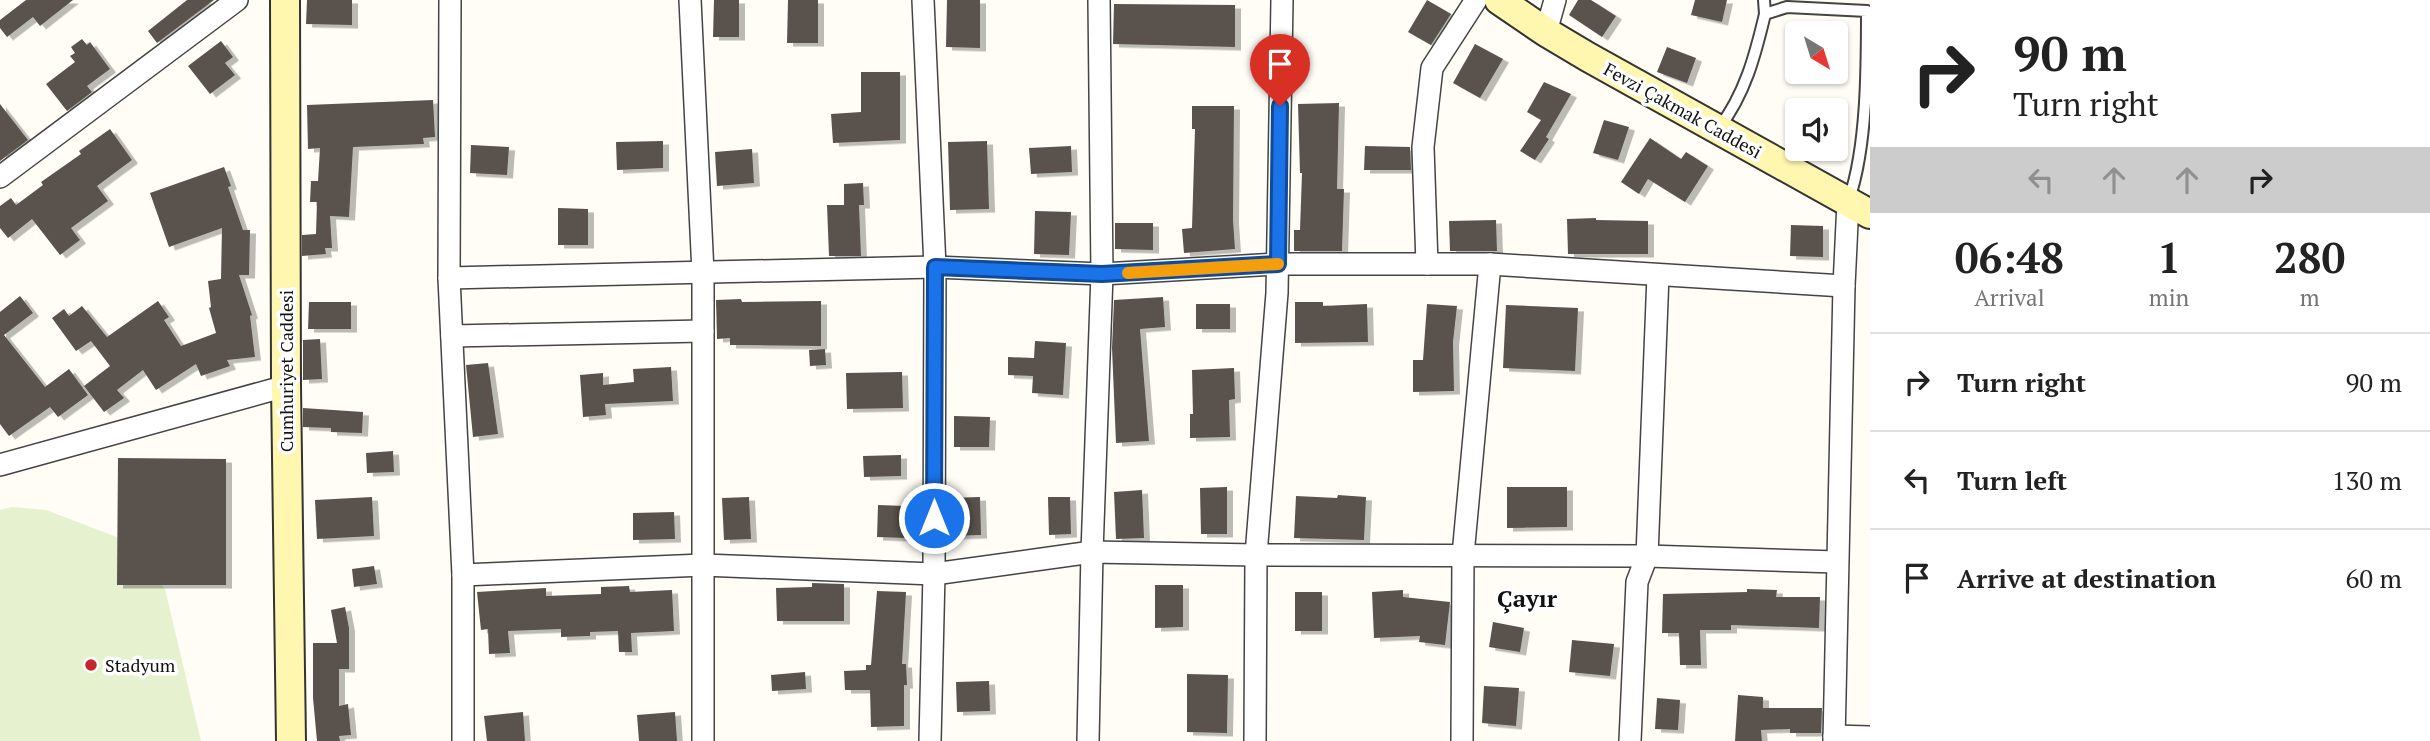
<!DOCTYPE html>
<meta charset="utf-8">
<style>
body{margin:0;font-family:"PT Serif",serif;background:#f6f6f6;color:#222;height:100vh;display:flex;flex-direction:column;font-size:26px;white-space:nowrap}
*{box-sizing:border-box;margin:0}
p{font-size:23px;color:#767676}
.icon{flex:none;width:38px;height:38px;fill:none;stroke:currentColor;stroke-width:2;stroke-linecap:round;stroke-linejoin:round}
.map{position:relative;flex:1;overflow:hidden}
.details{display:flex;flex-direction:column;background:#fff;width:560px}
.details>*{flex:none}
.guide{background:#fff;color:#222;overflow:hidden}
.needle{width:46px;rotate:142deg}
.controls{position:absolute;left:1785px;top:21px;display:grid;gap:14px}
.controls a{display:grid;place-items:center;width:63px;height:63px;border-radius:7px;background:#fff;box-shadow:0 2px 5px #0004;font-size:35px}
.pin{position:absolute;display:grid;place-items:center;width:60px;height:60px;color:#fff;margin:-72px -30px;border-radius:50% 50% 50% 0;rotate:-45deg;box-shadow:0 0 7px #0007}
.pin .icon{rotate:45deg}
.me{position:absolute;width:77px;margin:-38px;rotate:0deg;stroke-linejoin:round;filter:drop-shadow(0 0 5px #0008)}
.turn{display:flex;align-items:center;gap:24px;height:147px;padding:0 28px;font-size:32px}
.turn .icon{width:91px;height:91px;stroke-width:2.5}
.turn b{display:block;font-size:49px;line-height:60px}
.lanes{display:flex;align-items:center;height:66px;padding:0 28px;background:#0003;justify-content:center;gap:35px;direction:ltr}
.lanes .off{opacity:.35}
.eta{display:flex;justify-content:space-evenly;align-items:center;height:119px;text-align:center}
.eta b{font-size:42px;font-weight:600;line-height:49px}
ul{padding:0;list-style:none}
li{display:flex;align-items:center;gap:21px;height:98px;padding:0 28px;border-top:2px solid #e0e0e0}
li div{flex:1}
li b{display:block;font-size:26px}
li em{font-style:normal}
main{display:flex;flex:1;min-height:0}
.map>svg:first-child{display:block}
.pitch{fill:#e6f2cf}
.building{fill:#5a524d;filter:url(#shadow)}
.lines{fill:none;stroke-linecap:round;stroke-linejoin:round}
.lane-casing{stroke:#444;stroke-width:14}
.street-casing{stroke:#444;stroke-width:24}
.secondary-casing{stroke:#333;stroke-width:32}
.lane{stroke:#fff;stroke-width:10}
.street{stroke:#fff;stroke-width:21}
.secondary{stroke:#fff6b0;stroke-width:28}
.route-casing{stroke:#114b97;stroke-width:18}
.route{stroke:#1a73e8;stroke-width:12}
.slow{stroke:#f59e0b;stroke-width:12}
.poi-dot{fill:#c4262e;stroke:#fff;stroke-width:2.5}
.labels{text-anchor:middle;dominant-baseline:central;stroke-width:7;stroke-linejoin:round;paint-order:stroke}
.street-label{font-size:18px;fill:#111;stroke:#fff}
.poi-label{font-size:18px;fill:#111;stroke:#fff;text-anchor:start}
.district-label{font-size:24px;font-weight:bold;fill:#111;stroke:#fff}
</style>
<main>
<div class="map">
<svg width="1870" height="741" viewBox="0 0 1870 741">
<defs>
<filter id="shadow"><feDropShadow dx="6" dy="3.5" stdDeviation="0" flood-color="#0004"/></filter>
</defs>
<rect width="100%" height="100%" fill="#fffdf5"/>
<path class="pitch" d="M 12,507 L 46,510 L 117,537 L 165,589 L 201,741 L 0,741 L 0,510 Z"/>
<g class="building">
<path d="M 26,0 L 73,0 L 40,26 L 33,17 L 7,37 L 0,28 L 0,20 Z"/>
<path d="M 187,0 L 214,0 L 157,43 L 148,31 Z"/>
<path d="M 307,0 L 352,0 L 352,25 L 306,24 Z"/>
<path d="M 714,0 L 739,0 L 739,37 L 713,37 Z"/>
<path d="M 788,0 L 818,0 L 818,43 L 787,43 Z"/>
<path d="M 947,0 L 980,0 L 980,48 L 946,47 Z"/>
<path d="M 1427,0 L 1451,14 L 1431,45 L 1408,32 Z"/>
<path d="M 1578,0 L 1591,0 L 1616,16 L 1602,37 L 1569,15 Z"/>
<path d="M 1695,0 L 1727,0 L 1722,22 L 1691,15 Z"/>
<path d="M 1114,4 L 1235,5 L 1235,47 L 1113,44 Z"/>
<path d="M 82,39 L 87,45 L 90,42 L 110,69 L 87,86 L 92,92 L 67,111 L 46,84 L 75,62 L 70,56 L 75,53 L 71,47 Z"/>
<path d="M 221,41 L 233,57 L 225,63 L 235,75 L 210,94 L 188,66 Z"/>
<path d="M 1475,44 L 1503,59 L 1480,98 L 1453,83 Z"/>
<path d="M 1667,47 L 1696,58 L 1687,83 L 1657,72 Z"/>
<path d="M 861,72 L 900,72 L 900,140 L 833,143 L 831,114 L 861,112 Z"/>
<path d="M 1544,82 L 1571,94 L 1546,137 L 1549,139 L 1535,160 L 1520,151 L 1541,120 L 1527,112 Z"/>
<path d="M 433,100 L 435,137 L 423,138 L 424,144 L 353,147 L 349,217 L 330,216 L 332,248 L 325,248 L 326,254 L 302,256 L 302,235 L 316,234 L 317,202 L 310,202 L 311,181 L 318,181 L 320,148 L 308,149 L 307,105 Z"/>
<path d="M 1339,103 L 1337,189 L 1344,189 L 1342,251 L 1294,251 L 1294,230 L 1300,230 L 1302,173 L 1300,173 L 1298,104 Z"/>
<path d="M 0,104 L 28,140 L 0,161 Z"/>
<path d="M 1192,106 L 1234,106 L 1233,220 L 1235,249 L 1184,253 L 1182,229 L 1192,228 L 1195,129 L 1192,129 Z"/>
<path d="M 1604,120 L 1629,127 L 1618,160 L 1593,153 Z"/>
<path d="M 110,129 L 132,160 L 97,186 L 108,201 L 71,228 L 80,240 L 60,255 L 32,219 L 8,238 L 0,228 L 0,206 L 11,198 L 16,205 L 43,185 L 41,182 L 81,154 L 79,151 Z"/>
<path d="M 1650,138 L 1681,159 L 1686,152 L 1708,166 L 1685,202 L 1648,179 L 1639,194 L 1621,182 Z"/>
<path d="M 663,141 L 663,168 L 617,170 L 616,142 Z"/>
<path d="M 987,141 L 989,209 L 950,210 L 948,142 Z"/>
<path d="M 471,145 L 509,147 L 507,175 L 470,173 Z"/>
<path d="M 1071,146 L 1072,172 L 1031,174 L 1029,148 Z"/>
<path d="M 1365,146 L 1410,147 L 1411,170 L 1364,170 Z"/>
<path d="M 752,149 L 754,183 L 717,186 L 715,152 Z"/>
<path d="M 224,167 L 231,186 L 228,187 L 243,230 L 250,230 L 249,275 L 239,275 L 252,315 L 250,316 L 255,357 L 227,360 L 230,366 L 201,376 L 196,364 L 156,390 L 143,370 L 117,390 L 124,398 L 104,412 L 84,386 L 110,366 L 91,341 L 76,351 L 52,318 L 64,309 L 69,316 L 82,306 L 107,337 L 158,301 L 169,317 L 164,320 L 181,346 L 216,333 L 209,308 L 211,307 L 208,281 L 221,279 L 222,228 L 169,247 L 150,193 Z"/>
<path d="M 863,183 L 864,205 L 859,205 L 861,256 L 829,256 L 827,205 L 844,205 L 844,184 Z"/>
<path d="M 558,208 L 588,209 L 588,245 L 558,245 Z"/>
<path d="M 1035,211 L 1071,212 L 1069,255 L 1034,254 Z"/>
<path d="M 1596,218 L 1596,220 L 1648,221 L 1648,254 L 1568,254 L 1567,219 Z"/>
<path d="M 1496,220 L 1497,251 L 1450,251 L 1449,221 Z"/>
<path d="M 1115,223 L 1153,223 L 1153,250 L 1115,249 Z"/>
<path d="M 1791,225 L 1823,226 L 1823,257 L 1790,256 Z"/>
<path d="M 20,296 L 33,313 L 4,335 L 45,387 L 69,369 L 88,395 L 58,417 L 50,407 L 9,436 L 0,424 L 0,312 Z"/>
<path d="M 1163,297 L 1165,327 L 1140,329 L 1149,441 L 1116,443 L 1112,348 L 1114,300 Z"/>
<path d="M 741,299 L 742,302 L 821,301 L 821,346 L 730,345 L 730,338 L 717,339 L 716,300 Z"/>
<path d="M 309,302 L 351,302 L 351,329 L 308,329 Z"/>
<path d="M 1295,302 L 1323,302 L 1323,306 L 1367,304 L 1368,342 L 1295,343 Z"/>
<rect x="1196" y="304" width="34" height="25"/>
<path d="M 1427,304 L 1457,306 L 1453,342 L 1454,391 L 1413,392 L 1413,360 L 1423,360 Z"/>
<path d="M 1506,305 L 1578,308 L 1575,371 L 1503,368 Z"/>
<path d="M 320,339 L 322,379 L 303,380 L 303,340 Z"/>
<path d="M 1035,341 L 1066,343 L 1063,395 L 1032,393 L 1033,376 L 1008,375 L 1008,357 L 1034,358 Z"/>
<path d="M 825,349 L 826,365 L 810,366 L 809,350 Z"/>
<path d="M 488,363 L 498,434 L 473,437 L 466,365 Z"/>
<path d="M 671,367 L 673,401 L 605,404 L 606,415 L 583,417 L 580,375 L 603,373 L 603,385 L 634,382 L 633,369 Z"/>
<path d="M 1234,368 L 1235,399 L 1229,400 L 1230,437 L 1190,438 L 1190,414 L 1193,414 L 1192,370 Z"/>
<path d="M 902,372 L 903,408 L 847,409 L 846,373 Z"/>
<path d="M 303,408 L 363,412 L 362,433 L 331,432 L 331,428 L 303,427 Z"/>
<path d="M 954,416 L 990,417 L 989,447 L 954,447 Z"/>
<path d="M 393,451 L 394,472 L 367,473 L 366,453 Z"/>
<path d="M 901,455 L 901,476 L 864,477 L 863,456 Z"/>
<path d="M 118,458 L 226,459 L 226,585 L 117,585 Z"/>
<path d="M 1227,487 L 1227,534 L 1201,534 L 1200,488 Z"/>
<path d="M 1507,487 L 1567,487 L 1567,527 L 1507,528 Z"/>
<path d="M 1142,490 L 1144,538 L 1116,539 L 1114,492 Z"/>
<path d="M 1338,495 L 1366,497 L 1364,540 L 1294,538 L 1296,496 L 1337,498 Z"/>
<path d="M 372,497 L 374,536 L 317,539 L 315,500 Z"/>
<path d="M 749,497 L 751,539 L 724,540 L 722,498 Z"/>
<path d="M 980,497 L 981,535 L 951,536 L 950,498 Z"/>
<path d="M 1048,497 L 1070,497 L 1071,534 L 1049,535 Z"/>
<path d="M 878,505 L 906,506 L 905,538 L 877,537 Z"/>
<path d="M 674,512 L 675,539 L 633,540 L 633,513 Z"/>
<path d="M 374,566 L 377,584 L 354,587 L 352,569 Z"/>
<path d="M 812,583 L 844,584 L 844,621 L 777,621 L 776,588 L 812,587 Z"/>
<path d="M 1155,585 L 1183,585 L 1183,627 L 1155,628 Z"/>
<path d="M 629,586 L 630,592 L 672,590 L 674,631 L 631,633 L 632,652 L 619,652 L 618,631 L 590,632 L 590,636 L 561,637 L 561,629 L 508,631 L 510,653 L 489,654 L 488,629 L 481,630 L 477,592 L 546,588 L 546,596 L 601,594 L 601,587 Z"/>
<path d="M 1747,589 L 1777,590 L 1776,597 L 1820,597 L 1819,628 L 1731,625 L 1731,630 L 1700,630 L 1701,665 L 1680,665 L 1679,633 L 1662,633 L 1663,594 L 1747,592 Z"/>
<path d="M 1403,590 L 1403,597 L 1450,602 L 1445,645 L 1419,642 L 1420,636 L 1374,638 L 1372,592 Z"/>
<path d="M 877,591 L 906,592 L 902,664 L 906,664 L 907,685 L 904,685 L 904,726 L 871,727 L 870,690 L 845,690 L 844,671 L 866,670 L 866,665 L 871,665 Z"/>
<rect x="1295" y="592" width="27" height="39"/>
<path d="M 345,607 L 349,628 L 349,669 L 339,669 L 339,706 L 348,704 L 351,735 L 339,736 L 340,741 L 317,741 L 313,698 L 313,643 L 337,643 L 331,610 Z"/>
<path d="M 1493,622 L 1524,628 L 1520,652 L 1489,647 Z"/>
<path d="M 1572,640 L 1614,644 L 1610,676 L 1569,672 Z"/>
<path d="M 805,672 L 806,689 L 772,691 L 771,675 Z"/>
<path d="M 1187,674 L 1228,675 L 1227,733 L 1187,732 Z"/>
<path d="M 989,681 L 990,711 L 957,712 L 956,682 Z"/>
<path d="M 1484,686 L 1519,688 L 1516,726 L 1482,723 Z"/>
<path d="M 1738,695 L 1763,697 L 1763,708 L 1822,708 L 1821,733 L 1790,733 L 1790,729 L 1761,730 L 1762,741 L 1735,741 Z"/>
<path d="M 1657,698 L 1680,700 L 1678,730 L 1655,729 Z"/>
<path d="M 523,712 L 525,741 L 487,741 L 484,716 Z"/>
<path d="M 675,712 L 677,741 L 639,741 L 637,715 Z"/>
</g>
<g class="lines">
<defs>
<g id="lane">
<path d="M 1764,0 L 1765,14"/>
<path d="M 1719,128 C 1745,94 1755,56 1765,14 L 1787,7 L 1867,11 C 1867,67 1867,147 1849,199"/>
</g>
<g id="street">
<path d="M 450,0 L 449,278 L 463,575 L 463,741"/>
<path d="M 690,0 L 703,273 L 703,741"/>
<path d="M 923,0 L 935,267 L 934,574 L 930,741"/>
<path d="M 1546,32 L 1555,0"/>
<path d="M 0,177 L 237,0"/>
<path d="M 1427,264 L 1423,147 L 1432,68 L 1476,0"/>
<path d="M 449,278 L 935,267 L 1102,274 L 1278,264 L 1490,264 L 1844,286"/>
<path d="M 452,336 L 703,331"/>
<path d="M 0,465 L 286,386"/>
<path d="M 463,575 L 703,565 L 934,574 L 1092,552 L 1256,555 L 1647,556 L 1837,562"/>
<path d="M 1834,736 L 1870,737"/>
<path d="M 1088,741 L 1092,552 L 1102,274 L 1099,0"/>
<path d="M 1255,741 L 1256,555 L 1277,293 L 1282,0"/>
<path d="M 1462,741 L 1463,555 L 1490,264"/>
<path d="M 1630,741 L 1637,582 L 1647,556 L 1658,275"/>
<path d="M 1834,741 L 1844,286 L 1848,202"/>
</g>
<g id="secondary">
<path d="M 285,0 L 286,386 L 291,741"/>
<path d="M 1499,0 L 1546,32 L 1588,57 L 1870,214"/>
</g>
</defs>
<use href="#lane" class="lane-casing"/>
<use href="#street" class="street-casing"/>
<use href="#secondary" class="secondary-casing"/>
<use href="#lane" class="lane"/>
<use href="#street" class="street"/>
<use href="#secondary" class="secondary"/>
</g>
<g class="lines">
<defs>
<path id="route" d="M 934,518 L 935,267 L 1102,274 L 1278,264 L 1280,106"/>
</defs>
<use href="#route" class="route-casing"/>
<use href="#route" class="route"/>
<path class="slow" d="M 1128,273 L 1278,264"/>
</g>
<circle class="poi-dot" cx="91" cy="665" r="7"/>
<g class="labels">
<g class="street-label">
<text transform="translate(1683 110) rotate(29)">Fevzi Çakmak Caddesi</text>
<text transform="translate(286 371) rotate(-90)">Cumhuriyet Caddesi</text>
</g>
<g class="poi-label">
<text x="105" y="665">Stadyum</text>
</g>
<g class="district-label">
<text x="1527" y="598">Çayır</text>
</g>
</g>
</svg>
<div class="controls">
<a><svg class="needle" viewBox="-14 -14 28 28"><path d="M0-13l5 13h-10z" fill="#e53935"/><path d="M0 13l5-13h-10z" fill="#767676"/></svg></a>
<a><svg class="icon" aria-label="sound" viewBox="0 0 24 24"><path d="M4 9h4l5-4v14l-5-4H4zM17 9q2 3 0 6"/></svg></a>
</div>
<div class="pin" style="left:1280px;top:106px;background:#d93025"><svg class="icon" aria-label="arrive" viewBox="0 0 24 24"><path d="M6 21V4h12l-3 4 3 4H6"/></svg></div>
<svg class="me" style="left:934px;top:518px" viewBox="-20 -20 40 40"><circle r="17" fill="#1a73e8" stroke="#fff" stroke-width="3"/><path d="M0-11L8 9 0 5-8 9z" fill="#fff"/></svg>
</div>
<section class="details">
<div class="guide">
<div class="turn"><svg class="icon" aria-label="right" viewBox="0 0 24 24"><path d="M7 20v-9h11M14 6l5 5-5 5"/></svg><div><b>90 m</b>Turn right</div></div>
<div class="lanes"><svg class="icon off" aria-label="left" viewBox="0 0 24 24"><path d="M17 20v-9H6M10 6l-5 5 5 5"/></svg><svg class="icon off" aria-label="ahead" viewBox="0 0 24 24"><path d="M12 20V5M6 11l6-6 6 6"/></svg><svg class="icon off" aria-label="ahead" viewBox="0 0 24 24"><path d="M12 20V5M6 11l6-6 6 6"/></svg><svg class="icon" aria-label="right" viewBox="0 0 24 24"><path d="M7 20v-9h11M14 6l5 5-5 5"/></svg></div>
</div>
<div class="eta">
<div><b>06:48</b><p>Arrival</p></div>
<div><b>1</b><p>min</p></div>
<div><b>280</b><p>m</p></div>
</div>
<ul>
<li><svg class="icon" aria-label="right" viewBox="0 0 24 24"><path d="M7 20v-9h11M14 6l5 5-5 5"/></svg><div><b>Turn right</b></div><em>90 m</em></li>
<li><svg class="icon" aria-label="left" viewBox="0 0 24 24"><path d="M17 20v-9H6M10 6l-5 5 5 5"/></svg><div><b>Turn left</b></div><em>130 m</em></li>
<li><svg class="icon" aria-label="arrive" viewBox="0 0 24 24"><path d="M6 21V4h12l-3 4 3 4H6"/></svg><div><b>Arrive at destination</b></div><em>60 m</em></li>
</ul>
</section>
</main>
